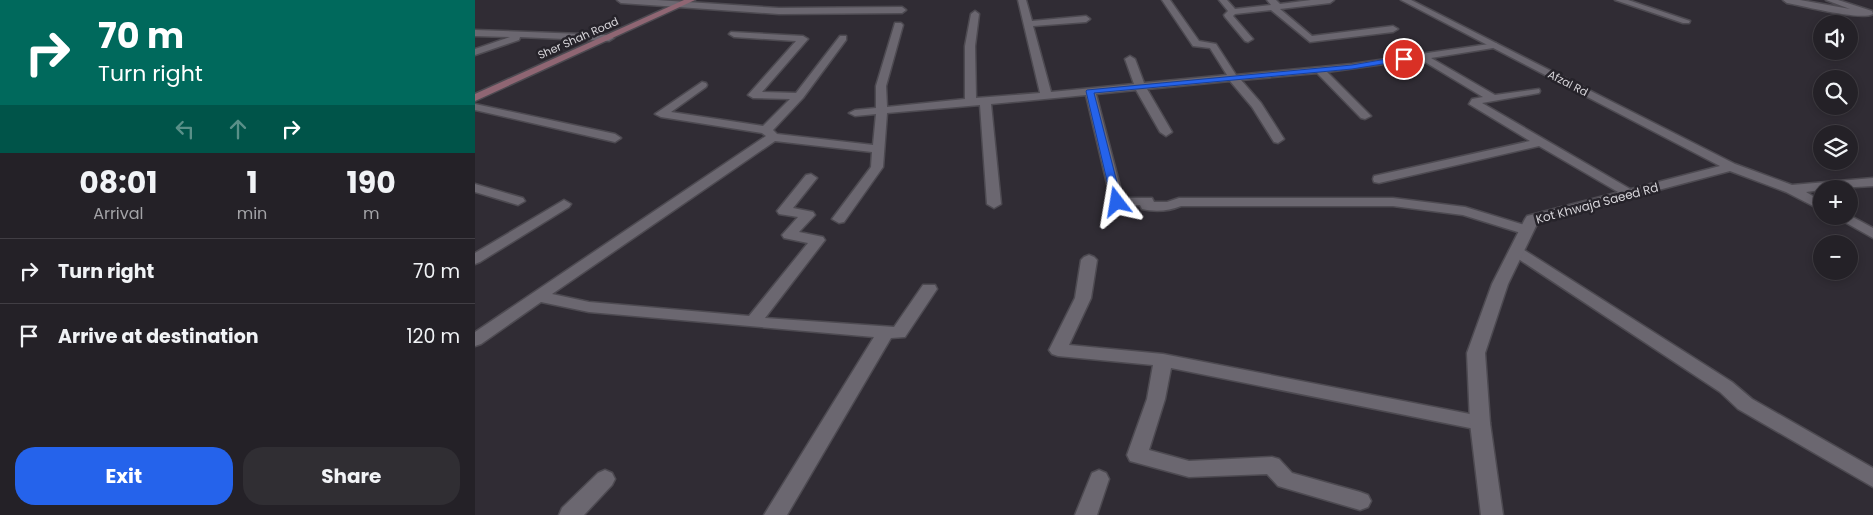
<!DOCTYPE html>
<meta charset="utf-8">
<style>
body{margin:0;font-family:Poppins,sans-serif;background:#302e33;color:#f1f3f6;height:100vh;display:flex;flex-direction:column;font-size:19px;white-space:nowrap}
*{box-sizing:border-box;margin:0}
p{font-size:16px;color:#a3a3a7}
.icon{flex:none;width:28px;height:28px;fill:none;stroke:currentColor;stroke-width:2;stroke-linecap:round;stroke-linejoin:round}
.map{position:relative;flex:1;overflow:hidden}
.side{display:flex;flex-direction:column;background:#242127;width:475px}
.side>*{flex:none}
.top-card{background:#00695c;color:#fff;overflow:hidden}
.buttons{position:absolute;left:1338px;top:15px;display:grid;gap:10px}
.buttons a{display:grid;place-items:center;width:45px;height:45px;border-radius:50%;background:#242127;box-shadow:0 2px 8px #0003,0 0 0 1px #413e44;font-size:25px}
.pin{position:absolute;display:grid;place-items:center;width:42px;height:42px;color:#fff;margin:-21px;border:2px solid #fff;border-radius:50%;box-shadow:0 1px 5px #0007}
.me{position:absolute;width:55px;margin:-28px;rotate:346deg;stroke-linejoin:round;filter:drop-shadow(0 0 4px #0008)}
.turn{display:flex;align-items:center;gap:18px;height:105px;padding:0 15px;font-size:22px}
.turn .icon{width:65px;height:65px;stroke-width:2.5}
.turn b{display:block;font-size:35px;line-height:42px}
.lanes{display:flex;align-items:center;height:48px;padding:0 15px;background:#0003;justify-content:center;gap:25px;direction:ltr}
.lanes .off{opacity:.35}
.eta{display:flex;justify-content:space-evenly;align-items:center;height:85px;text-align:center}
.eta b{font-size:30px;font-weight:700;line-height:35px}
.primary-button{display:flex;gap:10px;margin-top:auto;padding:10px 15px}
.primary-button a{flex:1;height:58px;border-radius:20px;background:#2563eb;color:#fff;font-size:20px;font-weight:700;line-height:58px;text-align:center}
.primary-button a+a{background:#302e33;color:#f1f3f6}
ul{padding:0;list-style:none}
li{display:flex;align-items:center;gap:15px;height:65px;padding:0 15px;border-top:1px solid #413e44}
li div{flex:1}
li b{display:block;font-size:19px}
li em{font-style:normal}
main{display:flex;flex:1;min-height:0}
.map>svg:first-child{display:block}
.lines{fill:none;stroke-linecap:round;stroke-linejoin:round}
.minor-casing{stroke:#4d4a51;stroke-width:3}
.tertiary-casing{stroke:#4d4a51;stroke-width:3}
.secondary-casing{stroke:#4d4a51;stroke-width:3}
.minor{fill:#6b6770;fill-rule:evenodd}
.tertiary{fill:#6b6770;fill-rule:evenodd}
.secondary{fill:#8f6673;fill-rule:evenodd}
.route{fill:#2563eb;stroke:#184099}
.labels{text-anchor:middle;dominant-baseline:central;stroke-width:5;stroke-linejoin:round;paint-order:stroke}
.far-street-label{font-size:11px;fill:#d6d4d9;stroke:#26232a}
.street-label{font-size:12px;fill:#d6d4d9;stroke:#26232a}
</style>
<main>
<section class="side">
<div class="top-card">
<div class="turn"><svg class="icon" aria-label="right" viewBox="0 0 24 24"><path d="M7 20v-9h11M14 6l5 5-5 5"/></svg><div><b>70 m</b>Turn right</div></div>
<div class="lanes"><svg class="icon off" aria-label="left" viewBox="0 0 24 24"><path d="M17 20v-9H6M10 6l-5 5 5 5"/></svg><svg class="icon off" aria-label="ahead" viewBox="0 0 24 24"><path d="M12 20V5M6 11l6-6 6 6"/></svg><svg class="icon" aria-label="right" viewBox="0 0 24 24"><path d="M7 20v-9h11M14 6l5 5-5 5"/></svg></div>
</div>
<div class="eta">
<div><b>08:01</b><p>Arrival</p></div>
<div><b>1</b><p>min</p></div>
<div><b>190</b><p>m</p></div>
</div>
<ul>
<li><svg class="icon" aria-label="right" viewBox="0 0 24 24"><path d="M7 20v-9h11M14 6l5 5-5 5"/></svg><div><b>Turn right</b></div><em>70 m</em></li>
<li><svg class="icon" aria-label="arrive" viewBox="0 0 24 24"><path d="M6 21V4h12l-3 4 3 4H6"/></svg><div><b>Arrive at destination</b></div><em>120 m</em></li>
</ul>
<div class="primary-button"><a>Exit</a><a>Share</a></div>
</section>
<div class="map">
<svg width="1398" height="515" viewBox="0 0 1398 515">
<rect width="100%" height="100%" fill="#302c34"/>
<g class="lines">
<defs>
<g id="minor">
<path d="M 142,0 L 182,0 L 304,8 L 427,7 L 431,10 L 427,13 L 304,14 L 146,3 Z"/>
<path d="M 543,0 L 551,0 L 557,21 L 611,16 L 615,19 L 611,22 L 558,26 L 576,92 L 659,84 L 650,59 L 655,56 L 660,59 L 669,83 L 752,75 L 735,48 L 718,46 L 687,0 L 695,0 L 724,41 L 741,44 L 761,75 L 877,64 L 1021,43 L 1023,45 L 1018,48 L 956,58 L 1020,95 L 1064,89 L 1065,91 L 1064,93 L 1007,103 L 1162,193 L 1155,197 L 1150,196 L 1064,146 L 904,183 L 899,182 L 898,179 L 899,176 L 1055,141 L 994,104 L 997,99 L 1008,97 L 945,59 L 852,72 L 896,116 L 890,119 L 886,118 L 842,73 L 766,80 L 786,103 L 809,139 L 803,143 L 799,142 L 777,107 L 755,81 L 672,89 L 697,132 L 691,136 L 685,132 L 661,90 L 621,94 L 648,198 L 677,198 L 679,202 L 692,202 L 704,198 L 918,198 L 990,207 L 1056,227 L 1058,230 L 1056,233 L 1046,233 L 988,215 L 918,206 L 706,206 C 694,211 680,212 667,209 L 665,205 L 637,205 L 611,95 L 516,104 L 526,204 L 519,208 L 512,204 L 505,105 L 412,113 L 408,167 L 369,222 L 364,223 L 357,219 L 396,167 L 397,152 L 300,141 L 77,294 L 114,302 L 274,316 L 333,243 L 309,238 L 307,235 L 323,217 L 304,214 L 302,211 L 331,175 L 336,174 L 342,178 L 318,208 L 338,212 L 340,215 L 324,232 L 348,237 L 350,240 L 290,318 L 419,327 L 448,285 L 460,285 L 462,289 L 430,337 L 416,338 L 312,515 L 289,515 L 399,337 L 114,312 L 66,302 L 6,344 L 0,346 L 0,332 L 291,136 L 287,133 L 186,117 L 180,114 L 227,82 L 231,83 L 232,85 L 231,87 L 196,112 L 288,126 L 315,99 L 278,98 L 273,95 L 321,41 L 259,37 L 254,34 L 256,32 L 328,36 L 333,39 L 287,92 L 321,93 L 365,36 L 371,36 L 371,40 L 328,98 L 298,130 L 302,134 L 398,145 L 401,114 L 380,116 L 374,113 L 380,110 L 401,108 L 401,86 L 420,23 L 426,23 L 428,25 L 411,86 L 412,107 L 490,99 L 490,46 L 496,14 L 500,11 L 504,14 L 500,46 L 501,98 L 565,93 Z"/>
<path d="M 744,0 L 752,0 L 760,9 L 796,5 L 792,0 L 801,0 L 805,4 L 836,0 L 859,0 L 855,3 L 805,9 L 837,36 L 918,26 L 923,29 L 918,32 L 835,42 L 796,10 L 760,14 L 758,16 L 778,39 L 773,42 L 770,41 L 750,17 L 749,15 L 753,11 Z"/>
<path d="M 1140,0 L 1153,0 L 1215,21 L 1214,23 L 1208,23 Z"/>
<path d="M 1308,0 L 1325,0 L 1375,9 L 1351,0 L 1363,0 L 1397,11 L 1398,14 C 1386,21 1329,6 1312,3 Z"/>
<path d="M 0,30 L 134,35 L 139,38 L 134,41 L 45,37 L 44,40 L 0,55 L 0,49 L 35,37 L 0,36 Z"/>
<path d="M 0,104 L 140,134 L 146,138 L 140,142 L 0,110 Z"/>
<path d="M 0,184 L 48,198 L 50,201 L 43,205 L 0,192 Z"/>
<path d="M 89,200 L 96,204 L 94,207 L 5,262 L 0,264 L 0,253 Z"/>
<path d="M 1041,247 L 1046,248 L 1257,382 L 1277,399 L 1398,468 L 1398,487 L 1263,409 L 1245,392 L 1036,254 L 1034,251 L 1036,248 Z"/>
<path d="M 614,255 L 619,257 L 622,260 L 616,298 L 594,345 L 688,354 L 1005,416 L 1012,418 L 1015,423 L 1012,428 L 1005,430 L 696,368 L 690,399 L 674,450 L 714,461 L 797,457 L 804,459 L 817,473 L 885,492 L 893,495 L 896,501 L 893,507 L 885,510 L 803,486 L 792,474 L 714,477 L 655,461 L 652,455 L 672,399 L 678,365 L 583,356 L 577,354 L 574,350 L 600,298 L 606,260 L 609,257 Z"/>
<path d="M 130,470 L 137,473 L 140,479 L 137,485 L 109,515 L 84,515 L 87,508 L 123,473 Z"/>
<path d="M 624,470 L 631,473 L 634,479 L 622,515 L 600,515 L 617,473 Z"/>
</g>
<g id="tertiary">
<path d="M 926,0 L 936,0 L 1260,164 L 1317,185 L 1398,178 L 1398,186 L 1346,189 L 1346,190 L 1331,192 L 1346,201 L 1346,210 L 1311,192 L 1255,171 L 1063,222 L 1033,284 L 1010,353 L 1015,423 L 1028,515 L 1006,515 L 995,423 L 992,353 L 1017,284 L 1050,219 L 1052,216 L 1245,166 Z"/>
<path d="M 1374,215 L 1398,228 L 1398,238 L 1359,216 L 1374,216 Z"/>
</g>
<path id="secondary" d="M 209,0 L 220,0 L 0,101 L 0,94 Z"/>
</defs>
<use href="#minor" class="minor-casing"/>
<use href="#tertiary" class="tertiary-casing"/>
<use href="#secondary" class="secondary-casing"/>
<use href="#minor" class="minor"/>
<use href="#tertiary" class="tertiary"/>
<use href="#secondary" class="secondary"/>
</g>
<path class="route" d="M 929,56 L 933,59 L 932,60 L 877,69 L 619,93 L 647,202 L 642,205 L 637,202 L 611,91 L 612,90 L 877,65 Z"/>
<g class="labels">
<g class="far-street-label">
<text transform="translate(103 38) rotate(-24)">Sher Shah Road</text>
<text transform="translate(1093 83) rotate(27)">Afzal Rd</text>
</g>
<g class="street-label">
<text transform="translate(1122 203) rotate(-15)">Kot Khwaja Saeed Rd</text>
</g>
</g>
</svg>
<div class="buttons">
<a><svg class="icon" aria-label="sound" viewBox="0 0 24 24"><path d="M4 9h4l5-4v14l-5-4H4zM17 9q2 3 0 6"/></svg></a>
<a><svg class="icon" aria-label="search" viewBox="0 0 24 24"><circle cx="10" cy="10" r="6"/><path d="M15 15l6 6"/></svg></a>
<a><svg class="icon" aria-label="layers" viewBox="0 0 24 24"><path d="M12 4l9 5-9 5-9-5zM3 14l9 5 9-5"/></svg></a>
<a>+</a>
<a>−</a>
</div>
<div class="pin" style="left:929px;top:59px;background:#d93025"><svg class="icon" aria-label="arrive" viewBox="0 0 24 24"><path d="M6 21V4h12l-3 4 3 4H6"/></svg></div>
<svg class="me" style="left:642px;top:202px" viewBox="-20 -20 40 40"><path d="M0-17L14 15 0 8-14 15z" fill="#2563eb" stroke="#fff" stroke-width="4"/></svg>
</div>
</main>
